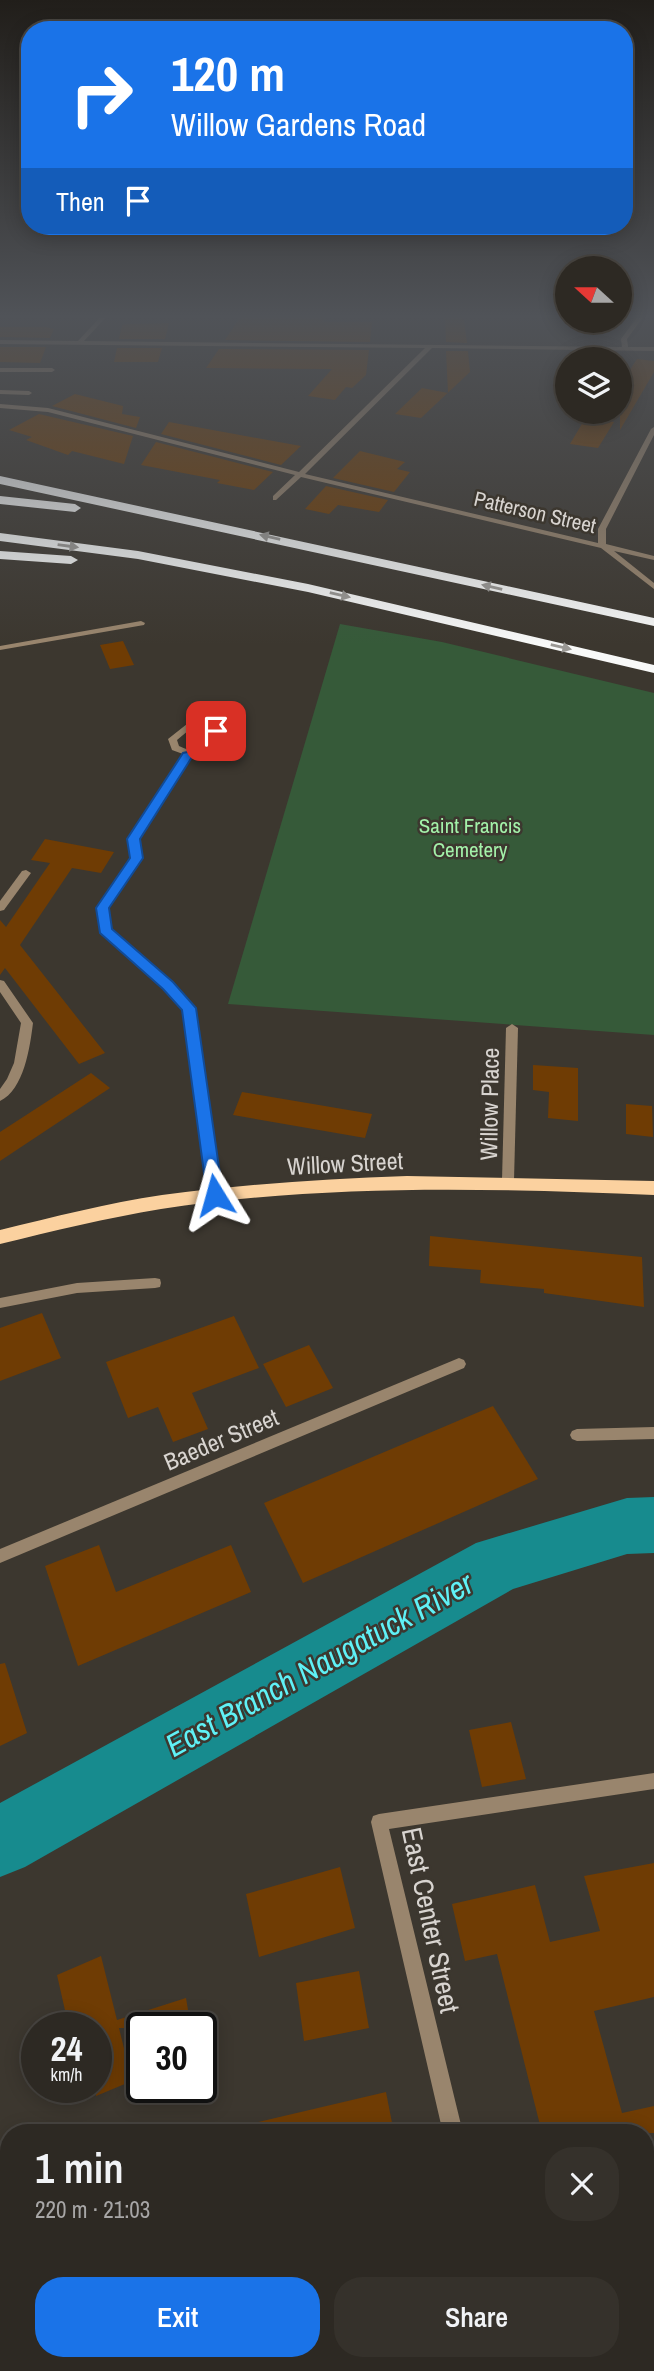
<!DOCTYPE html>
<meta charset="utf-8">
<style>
body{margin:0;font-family:"Archivo Narrow",sans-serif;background:#35312b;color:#f1f3f6;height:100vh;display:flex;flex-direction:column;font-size:26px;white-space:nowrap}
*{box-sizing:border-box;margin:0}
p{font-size:23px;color:#a7a6a6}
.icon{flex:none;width:38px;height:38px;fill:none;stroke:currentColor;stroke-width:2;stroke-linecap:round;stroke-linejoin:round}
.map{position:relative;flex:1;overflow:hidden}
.sheet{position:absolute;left:0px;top:2124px;width:654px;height:247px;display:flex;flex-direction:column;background:#2d2923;border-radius:28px 28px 0 0;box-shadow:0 4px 18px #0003,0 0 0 2px #484541}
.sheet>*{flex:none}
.guide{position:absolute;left:21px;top:21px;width:612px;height:214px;border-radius:28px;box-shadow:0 4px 18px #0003,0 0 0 2px #484541;background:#1a73e8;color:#fff;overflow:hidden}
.needle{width:46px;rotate:291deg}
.buttons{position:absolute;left:555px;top:256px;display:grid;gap:14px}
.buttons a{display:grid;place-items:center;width:77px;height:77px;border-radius:50%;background:#2d2923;box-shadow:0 4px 18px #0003,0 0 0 2px #484541;font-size:35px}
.speed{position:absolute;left:21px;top:2012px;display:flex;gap:14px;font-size:35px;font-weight:700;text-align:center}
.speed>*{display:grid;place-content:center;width:91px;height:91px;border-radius:50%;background:#2d2923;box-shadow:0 4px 18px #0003,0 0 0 2px #484541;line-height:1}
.speed small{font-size:18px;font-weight:400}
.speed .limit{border:4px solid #111;border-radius:10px;background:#fff;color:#111}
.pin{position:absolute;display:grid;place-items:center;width:60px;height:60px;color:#fff;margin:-30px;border-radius:14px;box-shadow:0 4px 10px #0006}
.me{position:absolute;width:77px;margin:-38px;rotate:352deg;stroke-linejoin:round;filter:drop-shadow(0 0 5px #0008)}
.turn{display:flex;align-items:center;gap:24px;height:147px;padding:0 35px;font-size:32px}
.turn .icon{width:91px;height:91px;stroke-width:2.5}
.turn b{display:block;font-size:49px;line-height:60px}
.then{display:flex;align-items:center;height:66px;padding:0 35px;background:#0003;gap:14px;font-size:26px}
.round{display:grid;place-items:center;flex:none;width:74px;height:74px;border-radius:28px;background:#35312b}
.summary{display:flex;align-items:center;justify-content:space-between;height:119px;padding:0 35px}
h1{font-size:42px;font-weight:600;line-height:52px}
.action{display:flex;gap:14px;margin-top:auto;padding:14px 35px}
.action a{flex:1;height:80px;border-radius:28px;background:#1a73e8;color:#fff;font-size:28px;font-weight:600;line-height:80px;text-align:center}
.action a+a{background:#35312b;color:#f1f3f6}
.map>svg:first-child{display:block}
.green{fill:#365a39}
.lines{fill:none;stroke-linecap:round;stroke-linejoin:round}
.river{fill:#178b8e;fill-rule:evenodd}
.building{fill:#6f3c04}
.minor{fill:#99856d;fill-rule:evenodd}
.major{fill:#fbd19f;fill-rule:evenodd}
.highway{fill:#f8f9f8;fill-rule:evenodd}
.oneway{fill:#9a9894}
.route{fill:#1a73e8;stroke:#114b97;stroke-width:2}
.labels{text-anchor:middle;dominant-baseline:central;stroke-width:5;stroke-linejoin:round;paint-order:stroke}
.far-street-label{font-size:21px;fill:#d8d4d0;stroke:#3c372f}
.far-park-label{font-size:21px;fill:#a3f1a9;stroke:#3c372f}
.street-label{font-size:24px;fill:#d8d4d0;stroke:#3c372f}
.near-street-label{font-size:28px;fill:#d8d4d0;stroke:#3c372f}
.near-water-label{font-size:32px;font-style:italic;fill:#5ff1f6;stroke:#3c372f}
</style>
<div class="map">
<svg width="654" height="2371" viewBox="0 0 654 2371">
<rect width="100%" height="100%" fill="#3c372f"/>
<path class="green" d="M 340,624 L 442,642 L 654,693 L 654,1035 L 228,1004 Z"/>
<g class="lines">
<path class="river" d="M 654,1497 L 654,1553 L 627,1554 L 513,1589 L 25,1867 L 0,1877 L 0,1803 L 476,1543 L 627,1498 Z"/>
</g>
<g class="building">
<path d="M 243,313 L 323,313 L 324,322 L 372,322 L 370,342 L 225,340 Z"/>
<path d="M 445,313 L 463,313 L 467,343 L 446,342 Z"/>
<path d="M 169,323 L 165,339 L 119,339 L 122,325 L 127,324 Z"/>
<path d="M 0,327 L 46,327 L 54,329 L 50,338 L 0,337 Z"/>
<path d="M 0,347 L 46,347 L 40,363 L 0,362 Z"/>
<path d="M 117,348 L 162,348 L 158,362 L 114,362 Z"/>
<path d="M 219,349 L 369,350 L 366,375 L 352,388 L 346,387 L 335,400 L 308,396 L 332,369 L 206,368 Z"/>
<path d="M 446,351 L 468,351 L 470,372 L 421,418 L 395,414 L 422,388 L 448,393 Z"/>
<path d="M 637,359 L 654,361 L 654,372 L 620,430 L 620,385 Z"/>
<path d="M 75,394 L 123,406 L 122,414 L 140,417 L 136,428 L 52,406 Z"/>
<path d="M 39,414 L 133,436 L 124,464 L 72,451 L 68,455 L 26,440 L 32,437 L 9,430 Z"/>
<path d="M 586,417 L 614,422 L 598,448 L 570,444 Z"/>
<path d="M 169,422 L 240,435 L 301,446 L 281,465 L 161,434 Z"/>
<path d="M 156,442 L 273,472 L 254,490 L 217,483 L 220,480 L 141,465 Z"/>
<path d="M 360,451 L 405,462 L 397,469 L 410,472 L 394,492 L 333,478 Z"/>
<path d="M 326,486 L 388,500 L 379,512 L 338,505 L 329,514 L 305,509 Z"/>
<path d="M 123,641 L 134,665 L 110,669 L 100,645 Z"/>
<path d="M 45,839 L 114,852 L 101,873 L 72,868 L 20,945 L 105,1053 L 79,1064 L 5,968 L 0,975 L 0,920 L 6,927 L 50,863 L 31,860 Z"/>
<path d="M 533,1065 L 578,1068 L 578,1121 L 548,1118 L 549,1092 L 533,1090 Z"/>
<path d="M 91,1073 L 110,1088 L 0,1161 L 0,1132 Z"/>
<path d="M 242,1092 L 372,1114 L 365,1138 L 233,1115 Z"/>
<path d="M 626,1104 L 652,1106 L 653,1137 L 626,1134 Z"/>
<path d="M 430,1236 L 642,1257 L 644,1307 L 544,1293 L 544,1289 L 480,1283 L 481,1270 L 429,1266 Z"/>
<path d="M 42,1313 L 61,1358 L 0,1381 L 0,1328 Z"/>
<path d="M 234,1316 L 259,1368 L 192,1393 L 208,1429 L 173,1442 L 158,1407 L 128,1418 L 106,1362 Z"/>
<path d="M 309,1345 L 333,1388 L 286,1407 L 263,1364 Z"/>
<path d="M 493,1406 L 538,1479 L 303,1583 L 264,1503 Z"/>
<path d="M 99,1545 L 116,1592 L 231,1545 L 251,1592 L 78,1666 L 45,1566 Z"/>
<path d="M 5,1663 L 27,1733 L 0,1746 L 0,1664 Z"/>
<path d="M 511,1722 L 526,1779 L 482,1787 L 469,1730 Z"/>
<path d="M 654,1863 L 654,1997 L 594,2011 L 622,2113 L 654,2106 L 654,2133 L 557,2133 L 554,2122 L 540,2125 L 497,1954 L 465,1961 L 452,1904 L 535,1885 L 550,1942 L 600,1931 L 584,1876 Z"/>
<path d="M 340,1867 L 355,1928 L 259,1957 L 246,1894 Z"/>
<path d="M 101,1956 L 117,2020 L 186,1998 L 191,2028 L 119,2028 L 132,2081 L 96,2096 L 96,2028 L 69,2028 L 57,1975 Z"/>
<path d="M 359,1971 L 369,2028 L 304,2041 L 296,1983 Z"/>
<path d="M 386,2092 L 394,2133 L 251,2133 L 250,2124 Z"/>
</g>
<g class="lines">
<g class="minor">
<path d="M 104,313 L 110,313 L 84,341 L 622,347 L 621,339 L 640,313 L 646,313 L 627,339 L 628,347 L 654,347 L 654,351 L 432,348 L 305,474 L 598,543 L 598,529 L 651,429 L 654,427 L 654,435 L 606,529 L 606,544 L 654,556 L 654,560 L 614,551 L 654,583 L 654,589 L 601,548 L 301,477 L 276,500 L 273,500 L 273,496 L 295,475 L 48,412 L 0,408 L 0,404 L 48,408 L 299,472 L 425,348 L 0,344 L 0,340 L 78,341 Z"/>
<path d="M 0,368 L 52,368 L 55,370 L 52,372 L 0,372 Z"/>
<path d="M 0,390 L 29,391 L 32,393 L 29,395 L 0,394 Z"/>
<path d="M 141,621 L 145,623 L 144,625 L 0,650 L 0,646 Z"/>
<path d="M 187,724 L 204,724 L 223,733 L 224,743 L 213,752 L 191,756 L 138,839 L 141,858 L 108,908 L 110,929 L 172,982 L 194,1008 L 221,1195 L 219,1198 L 211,1198 L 209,1195 L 184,1009 L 164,988 L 101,932 L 98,908 L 131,858 L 128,839 L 183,754 L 172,750 L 168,739 ZM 189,730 L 202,730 L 216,736 L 216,742 C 204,751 192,753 179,746 L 177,740 Z"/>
<path d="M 26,870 L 31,873 L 4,910 L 0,911 L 0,901 L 22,871 Z"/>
<path d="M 0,980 L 4,981 L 33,1023 C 30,1047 24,1090 0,1101 L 0,1089 L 7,1079 L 14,1063 L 21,1023 L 0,992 Z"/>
<path d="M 512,1024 L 518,1028 L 514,1180 L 512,1183 L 504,1183 L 502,1180 L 506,1028 Z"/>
<path d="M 155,1278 L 160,1279 L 161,1283 L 160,1287 L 155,1288 L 77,1293 L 0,1308 L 0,1298 L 77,1283 Z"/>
<path d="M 459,1358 L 464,1360 L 466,1364 L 464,1368 L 0,1563 L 0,1549 Z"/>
<path d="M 654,1427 L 654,1439 L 577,1441 L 572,1439 L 570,1435 L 572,1431 L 577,1429 Z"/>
<path d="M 654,1773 L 654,1789 L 389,1829 L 463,2133 L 443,2133 L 371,1822 L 373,1816 L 379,1814 Z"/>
<path d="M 654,2283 L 654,2303 L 646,2305 L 646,2285 Z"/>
<path d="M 346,2362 L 398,2362 L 395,2369 L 392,2371 L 340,2371 L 344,2364 Z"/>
</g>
<path class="major" d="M 407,1176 L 654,1181 L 654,1195 C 490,1188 324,1184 161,1209 C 107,1218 53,1231 0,1244 L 0,1230 C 54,1217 107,1203 162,1195 C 244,1184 325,1179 407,1176 Z"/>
<g class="highway">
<path d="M 0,476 L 654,618 L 654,626 L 0,484 Z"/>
<path d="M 0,496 L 75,504 L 81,508 L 75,512 L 0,504 Z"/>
<path d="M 0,533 L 138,551 L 308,584 L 654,665 L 654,673 L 308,592 L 138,559 L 0,541 Z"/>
<path d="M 0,551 L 71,556 L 78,560 L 71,564 L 0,559 Z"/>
</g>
</g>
<defs><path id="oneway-solid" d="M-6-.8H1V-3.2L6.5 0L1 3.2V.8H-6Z" transform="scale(1.75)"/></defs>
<g class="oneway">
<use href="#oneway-solid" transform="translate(270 537) rotate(-167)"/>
<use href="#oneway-solid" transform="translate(68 546) rotate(8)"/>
<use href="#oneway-solid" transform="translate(492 587) rotate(-167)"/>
<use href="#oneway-solid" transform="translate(340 595) rotate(13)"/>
<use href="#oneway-solid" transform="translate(561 647) rotate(13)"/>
</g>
<linearGradient id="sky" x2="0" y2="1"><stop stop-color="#211e1a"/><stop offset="0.49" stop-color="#505358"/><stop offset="1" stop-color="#505358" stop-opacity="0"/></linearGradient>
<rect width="654" height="645" fill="url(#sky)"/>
<path class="route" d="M 216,728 L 222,731 L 226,743 L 208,755 L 192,757 L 140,839 L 143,858 L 109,908 L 112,929 L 173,982 L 196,1008 L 223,1195 L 215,1201 L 207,1195 L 182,1010 L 163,989 L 100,933 L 96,908 L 130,858 L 127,839 L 183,753 L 201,749 L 214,742 L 210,731 Z"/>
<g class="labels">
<g class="far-street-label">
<text transform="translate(535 512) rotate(13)">Patterson Street</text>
</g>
<g class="far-park-label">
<text x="470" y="825">Saint Francis<tspan x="470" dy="24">Cemetery</tspan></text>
</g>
<g class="street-label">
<text transform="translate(489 1104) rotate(-89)">Willow Place</text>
<text transform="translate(345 1163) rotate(-3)">Willow Street</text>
<text transform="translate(221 1439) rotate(-23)">Baeder Street</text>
</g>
<g class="near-street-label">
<text transform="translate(431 1920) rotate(78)">East Center Street</text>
</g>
<g class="near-water-label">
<text transform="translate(319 1664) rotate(-29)">East Branch Naugatuck River</text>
</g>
</g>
</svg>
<div class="buttons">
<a><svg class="needle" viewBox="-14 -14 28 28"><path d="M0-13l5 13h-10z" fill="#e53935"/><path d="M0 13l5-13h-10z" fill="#a7a6a6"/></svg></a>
<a><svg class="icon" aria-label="layers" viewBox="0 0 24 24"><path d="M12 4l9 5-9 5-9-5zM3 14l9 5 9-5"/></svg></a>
</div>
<div class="speed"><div>24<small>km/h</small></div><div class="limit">30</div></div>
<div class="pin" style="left:216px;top:731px;background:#d93025"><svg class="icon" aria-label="arrive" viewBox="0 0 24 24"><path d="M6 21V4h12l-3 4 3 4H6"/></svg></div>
<svg class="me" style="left:215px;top:1195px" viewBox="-20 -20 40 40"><path d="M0-17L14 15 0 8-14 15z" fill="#1a73e8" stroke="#fff" stroke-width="4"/></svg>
<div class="guide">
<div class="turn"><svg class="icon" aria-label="right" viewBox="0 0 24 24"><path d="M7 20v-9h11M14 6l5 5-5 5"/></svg><div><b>120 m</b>Willow Gardens Road</div></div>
<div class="then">Then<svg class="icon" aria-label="arrive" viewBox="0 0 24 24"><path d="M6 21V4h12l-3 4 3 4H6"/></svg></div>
</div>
<section class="sheet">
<div class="summary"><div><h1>1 min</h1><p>220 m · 21:03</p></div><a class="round"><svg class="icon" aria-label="close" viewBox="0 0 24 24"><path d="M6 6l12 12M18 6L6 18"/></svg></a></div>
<div class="action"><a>Exit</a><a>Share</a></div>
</section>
</div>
